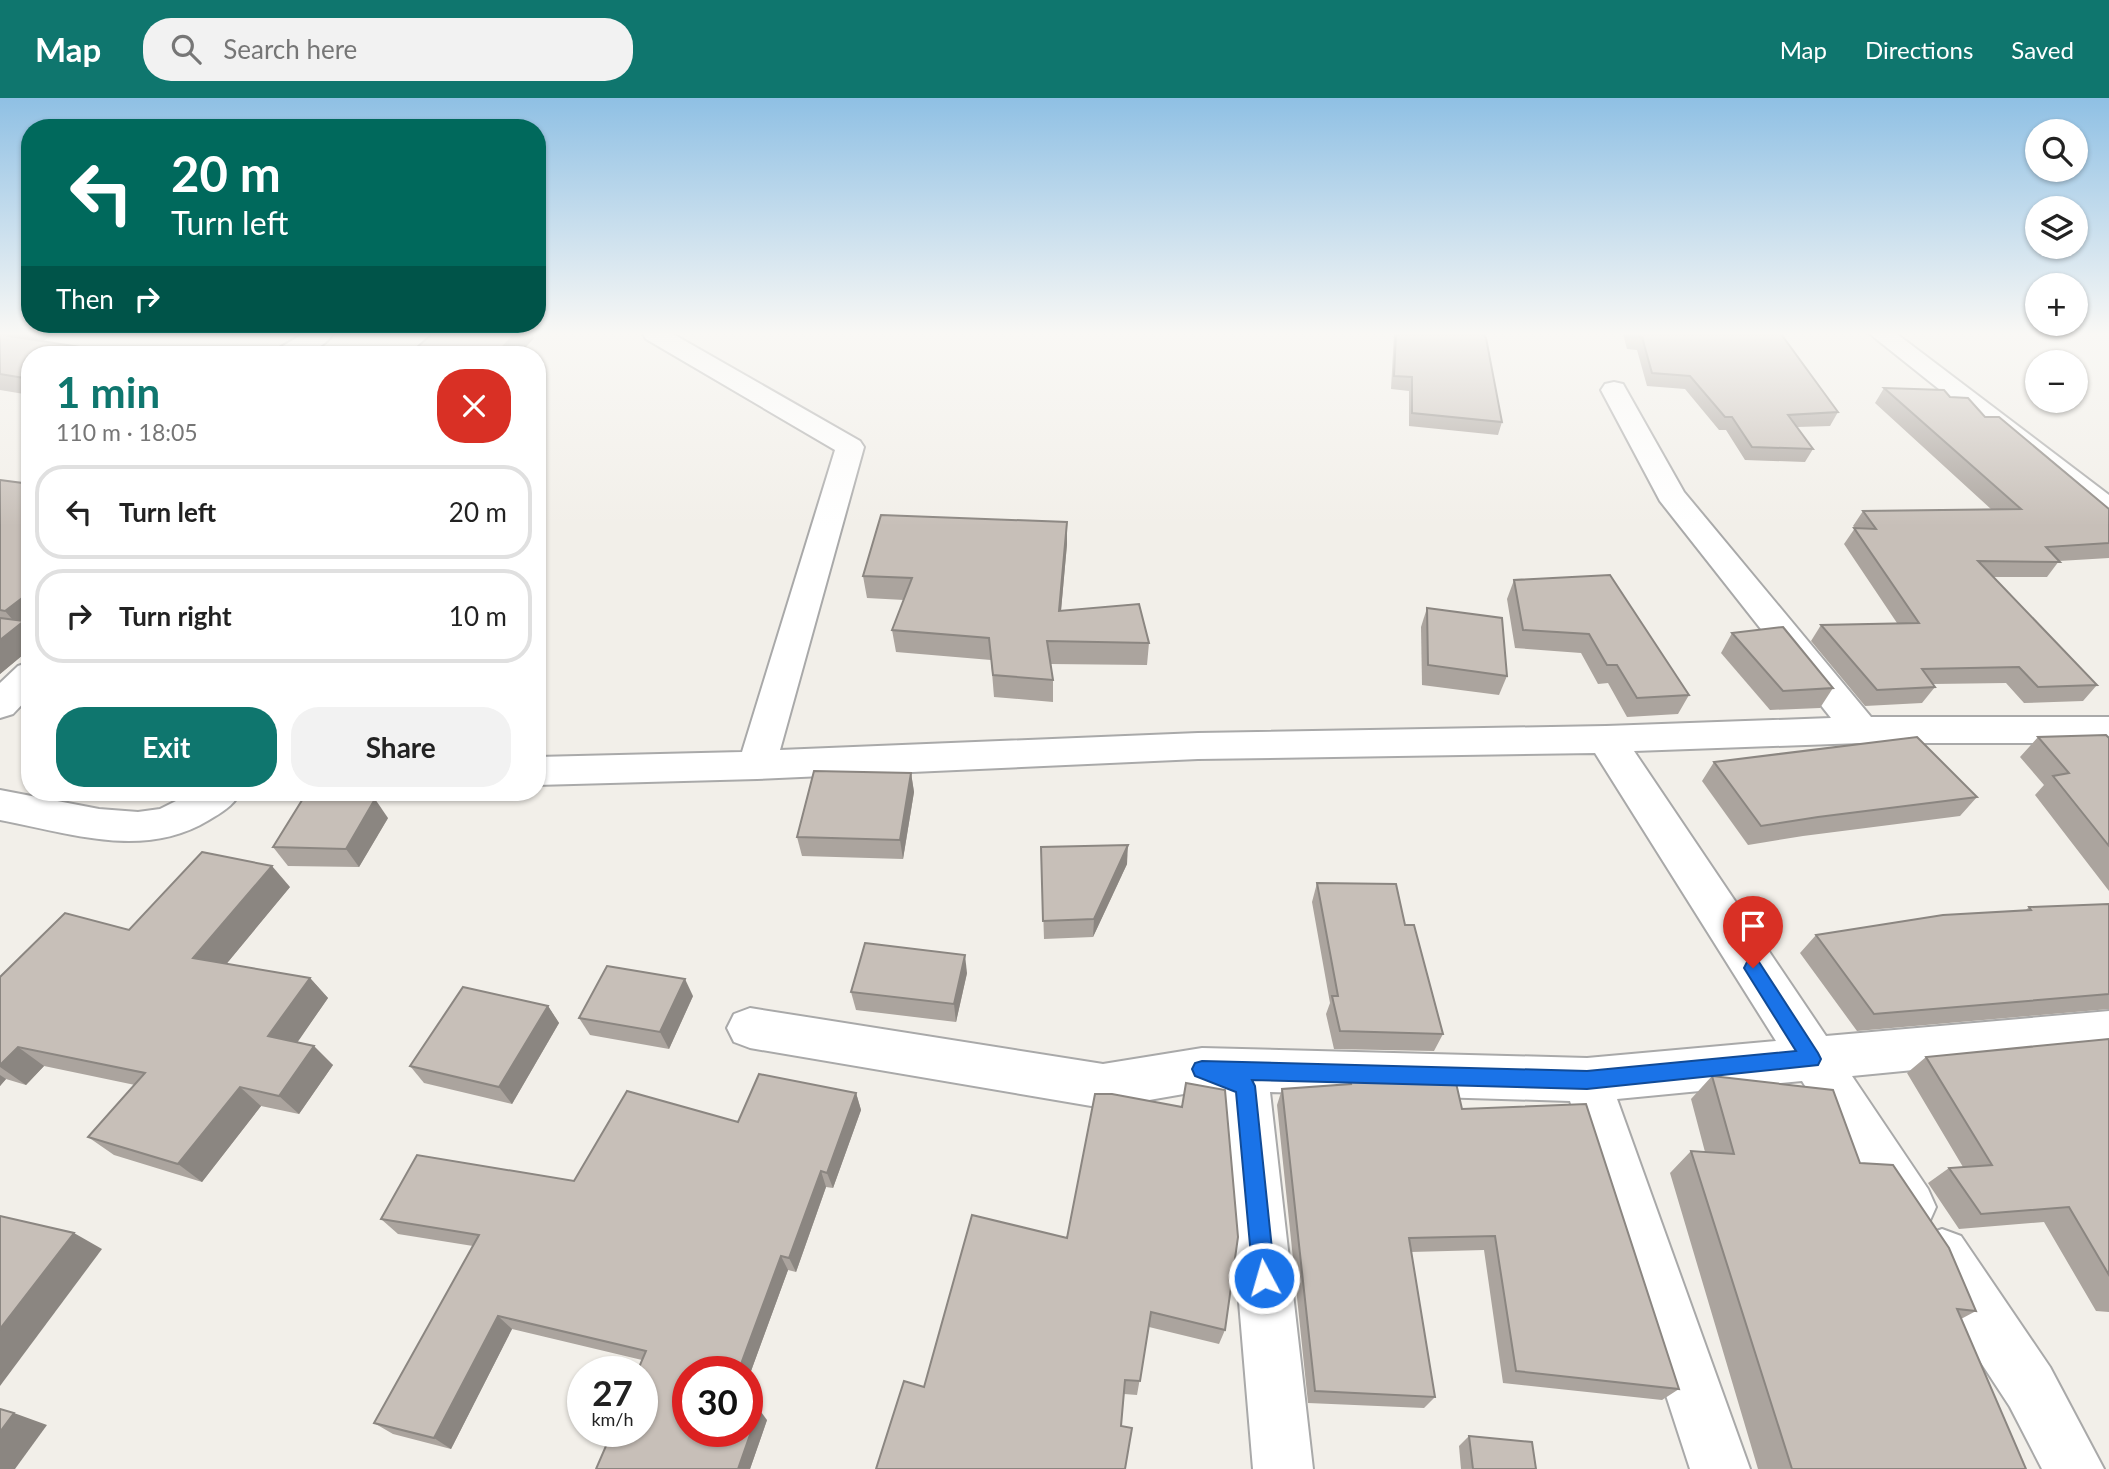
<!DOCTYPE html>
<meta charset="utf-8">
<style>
body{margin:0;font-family:Lato,sans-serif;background:#f2f2f2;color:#222;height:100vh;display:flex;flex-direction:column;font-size:26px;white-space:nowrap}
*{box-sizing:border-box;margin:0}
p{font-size:23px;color:#767676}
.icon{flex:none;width:38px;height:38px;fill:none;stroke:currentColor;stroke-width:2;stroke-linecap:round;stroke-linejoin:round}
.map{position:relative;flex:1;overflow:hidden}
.details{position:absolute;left:21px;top:248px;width:525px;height:455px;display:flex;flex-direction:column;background:#fff;border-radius:28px;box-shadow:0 2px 5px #0004}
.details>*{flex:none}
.banner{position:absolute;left:21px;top:21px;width:525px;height:214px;border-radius:28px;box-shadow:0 2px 5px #0004;background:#00695c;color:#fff;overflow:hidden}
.controls{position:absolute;left:2025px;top:21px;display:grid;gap:14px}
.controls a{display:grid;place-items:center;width:63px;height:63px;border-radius:50%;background:#fff;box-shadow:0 2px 5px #0004;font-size:35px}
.speed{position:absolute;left:567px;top:1258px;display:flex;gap:14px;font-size:35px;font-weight:700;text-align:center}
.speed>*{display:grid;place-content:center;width:91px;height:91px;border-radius:50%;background:#fff;box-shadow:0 2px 5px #0004;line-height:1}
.speed small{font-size:18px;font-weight:400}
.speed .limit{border:10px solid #d22;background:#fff;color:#111}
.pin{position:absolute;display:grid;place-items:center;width:60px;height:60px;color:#fff;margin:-72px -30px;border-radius:50% 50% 50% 0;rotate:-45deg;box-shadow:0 0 7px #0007}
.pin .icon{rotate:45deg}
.me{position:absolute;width:77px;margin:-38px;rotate:354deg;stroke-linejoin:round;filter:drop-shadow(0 0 5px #0008)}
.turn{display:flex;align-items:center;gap:24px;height:147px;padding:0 35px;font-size:32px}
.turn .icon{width:91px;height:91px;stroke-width:2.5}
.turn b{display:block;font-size:49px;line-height:60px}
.then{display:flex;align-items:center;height:66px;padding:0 35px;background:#0003;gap:14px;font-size:26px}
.round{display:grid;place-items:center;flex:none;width:74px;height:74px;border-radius:28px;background:#f2f2f2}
.overview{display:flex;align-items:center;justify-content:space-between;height:119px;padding:0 35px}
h1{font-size:42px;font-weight:700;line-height:52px;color:#0f766e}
.action{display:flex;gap:14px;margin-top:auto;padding:14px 35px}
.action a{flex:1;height:80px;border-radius:28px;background:#0f766e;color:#fff;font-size:28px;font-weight:700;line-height:80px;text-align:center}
.action a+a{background:#f2f2f2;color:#222}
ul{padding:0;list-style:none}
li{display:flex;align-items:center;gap:21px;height:94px;margin:0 14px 10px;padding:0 21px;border:4px solid #e0e0e0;border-radius:28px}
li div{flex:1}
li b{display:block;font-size:26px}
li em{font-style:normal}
header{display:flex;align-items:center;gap:42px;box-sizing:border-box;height:98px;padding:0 35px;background:#0f766e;color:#fff}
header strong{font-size:33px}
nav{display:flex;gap:38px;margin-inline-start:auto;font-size:24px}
.search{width:490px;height:63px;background:#f2f2f2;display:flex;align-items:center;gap:18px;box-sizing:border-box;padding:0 24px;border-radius:28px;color:#767676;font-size:26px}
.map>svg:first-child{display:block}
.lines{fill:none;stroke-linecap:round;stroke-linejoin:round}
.street-casing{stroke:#a9a9a9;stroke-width:4}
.street{fill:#fff;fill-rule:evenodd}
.wall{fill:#aba49e}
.shaded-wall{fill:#8b8681}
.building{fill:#c7bfb8;stroke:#8b8681;stroke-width:2}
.route{fill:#1a73e8;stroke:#114b97;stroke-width:2}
</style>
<header>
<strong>Map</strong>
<div class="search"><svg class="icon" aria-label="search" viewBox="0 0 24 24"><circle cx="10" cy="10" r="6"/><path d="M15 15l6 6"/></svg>Search here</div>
<nav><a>Map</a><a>Directions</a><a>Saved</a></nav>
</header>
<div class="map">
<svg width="2109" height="1371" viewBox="0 0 2109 1371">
<rect width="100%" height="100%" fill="#f2efe9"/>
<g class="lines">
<defs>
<g id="street">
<path d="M 303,236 L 333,236 C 319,256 294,258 272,257 L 276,252 Z"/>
<path d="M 643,236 L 673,236 L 860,343 L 864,349 L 780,652 L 1198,635 L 1606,628 L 1831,620 L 1660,403 L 1601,292 L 1605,286 L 1614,284 L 1623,286 L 1684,394 L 1871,619 L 2109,619 L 2109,645 L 1861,645 L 1634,653 L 1826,938 L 2109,913 L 2109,953 L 1852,978 L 1928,1091 L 1936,1109 L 1928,1127 L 1910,1134 L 1892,1127 L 1802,983 L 1617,1001 L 1750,1371 L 1690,1371 L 1570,1003 L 1270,994 L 1313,1371 L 1253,1371 L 1222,1001 L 1201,993 L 1103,1010 L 750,950 L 734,944 L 727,930 L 734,916 L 750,910 L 1103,966 L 1202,950 L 1587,960 L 1776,943 L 1595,655 L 1198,661 L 757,681 L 537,687 L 537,659 L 742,654 L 835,352 L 646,241 Z"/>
<path d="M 1870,236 L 1897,236 L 2109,397 L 2109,421 L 2098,418 Z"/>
<path d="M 30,564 L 30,598 L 13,616 L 0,620 L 0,585 L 18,568 Z"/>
<path d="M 0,692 L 99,711 L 138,714 L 160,711 L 192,695 L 240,695 C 233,708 221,715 209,722 C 143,762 70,735 0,722 Z"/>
<path d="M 1942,1131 L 1961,1138 L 2050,1269 L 2104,1371 L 2042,1371 L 2010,1309 L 1923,1176 L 1916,1157 L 1923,1138 Z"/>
</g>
</defs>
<use href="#street" class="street-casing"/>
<use href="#street" class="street"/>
</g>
<g class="wall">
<path d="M 0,236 L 55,236 L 42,243 L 30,257 L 30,297 L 0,292 Z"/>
<path d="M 1394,236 L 1483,236 L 1502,324 L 1498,337 L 1409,328 L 1409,293 L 1391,291 Z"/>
<path d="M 1623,236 L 1781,236 L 1838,314 L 1830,328 L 1797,329 L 1813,351 L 1805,364 L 1745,362 L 1726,332 L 1719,332 L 1685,291 L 1647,288 L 1637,252 L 1627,251 Z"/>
<path d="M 1884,290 L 1950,299 L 1985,319 L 2109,411 L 2109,460 L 2059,463 L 2047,479 L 1993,479 L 2097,587 L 2083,603 L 2024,605 L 2006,585 L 1933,586 L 1935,589 L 1922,605 L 1865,608 L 1811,543 L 1821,527 L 1897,525 L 1844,446 L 1855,430 L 1853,428 L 1863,413 L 1992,412 L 1875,305 Z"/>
<path d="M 0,382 L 30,530 L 30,551 L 0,576 Z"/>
<path d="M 1067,424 L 1067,446 L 1061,512 L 1149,545 L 1147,567 L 1050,566 L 1053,582 L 1053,604 L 994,599 L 991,562 L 896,554 L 892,532 L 904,502 L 867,500 L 863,478 Z"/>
<path d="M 1514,482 L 1689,597 L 1678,616 L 1627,619 L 1608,585 L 1598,586 L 1581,555 L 1515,550 L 1507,501 Z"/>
<path d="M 1427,510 L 1507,578 L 1499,597 L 1422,587 L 1421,529 Z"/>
<path d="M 1732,535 L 1833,590 L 1820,610 L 1770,612 L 1721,555 Z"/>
<path d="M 2038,639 L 2109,640 L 2109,793 L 2035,697 L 2044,687 L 2020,659 Z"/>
<path d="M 1714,664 L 1977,699 L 1960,718 L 1803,738 L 1748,747 L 1702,683 Z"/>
<path d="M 911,675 L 914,694 L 903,761 L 802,758 L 797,739 Z"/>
<path d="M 388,720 L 359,769 L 288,768 L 273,749 Z"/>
<path d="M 1041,749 L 1127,766 L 1093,839 L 1044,841 Z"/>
<path d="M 1317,785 L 1443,936 L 1434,953 L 1334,951 L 1326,916 L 1330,905 L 1312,804 Z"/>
<path d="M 290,789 L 226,866 L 310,880 L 328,900 L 297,944 L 333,967 L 299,1016 L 261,1008 L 202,1084 L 114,1057 L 88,1039 L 135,987 L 44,968 L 26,987 L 6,981 L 0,988 L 0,879 L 129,832 Z"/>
<path d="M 2109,806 L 2109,911 L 1857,933 L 1800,855 L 1816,837 L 2026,812 L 2029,809 Z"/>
<path d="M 967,875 L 956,924 L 856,912 L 851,894 Z"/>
<path d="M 693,898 L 669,951 L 590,937 L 579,920 Z"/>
<path d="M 548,908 L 559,925 L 512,1006 L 424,985 L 410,968 Z"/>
<path d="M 2109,941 L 2109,1214 L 2096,1213 L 2044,1124 L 1959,1131 L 1928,1085 L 1949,1070 L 1963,1069 L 1907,975 L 1926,959 Z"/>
<path d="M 1712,978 L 1860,1065 L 1976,1213 L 1961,1221 L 2026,1371 L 1758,1371 L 1670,1075 L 1691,1053 L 1705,1054 L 1691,1001 Z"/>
<path d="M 1350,982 L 1462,1011 L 1679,1291 L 1662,1302 L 1503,1285 L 1484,1152 L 1411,1154 L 1435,1299 L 1424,1310 L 1308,1305 L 1277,1007 L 1282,991 L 1348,986 Z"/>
<path d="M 856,995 L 861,1012 L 833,1090 L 826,1089 L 796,1174 L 788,1172 L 747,1284 L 747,1274 L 688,1334 L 767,1322 L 750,1371 L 596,1371 L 642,1262 L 512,1231 L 451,1351 L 393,1336 L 374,1325 L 473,1148 L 398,1136 L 381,1121 L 574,1083 Z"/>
<path d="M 972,1117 L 1225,1232 L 1219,1246 L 1149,1229 L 1137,1297 L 1124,1296 L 1121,1328 L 924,1289 Z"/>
<path d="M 1469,1338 L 1536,1371 L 1461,1371 L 1459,1348 Z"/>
</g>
<g class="shaded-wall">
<path d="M 13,236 L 55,236 L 21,256 L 9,238 Z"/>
<path d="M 515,236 L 532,236 L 534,240 L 519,257 L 495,257 Z"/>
<path d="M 1067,424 L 1067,446 L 1059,535 L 1059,513 Z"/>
<path d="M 30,494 L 30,528 L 29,529 L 30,530 L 30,551 L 0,576 L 0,542 L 18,528 L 5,513 Z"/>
<path d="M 911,675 L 914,694 L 903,761 L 900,742 Z"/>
<path d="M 375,701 L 388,720 L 359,769 L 346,751 Z"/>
<path d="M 1128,747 L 1127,766 L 1093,839 L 1094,821 Z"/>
<path d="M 272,768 L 290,789 L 214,881 L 193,860 Z"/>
<path d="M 965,857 L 967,875 L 956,924 L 954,906 Z"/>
<path d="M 310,880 L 328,900 L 288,958 L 268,938 Z"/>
<path d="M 685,881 L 693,898 L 669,951 L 660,934 Z"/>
<path d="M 548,908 L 559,925 L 512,1006 L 499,989 Z"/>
<path d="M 314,948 L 333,967 L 299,1016 L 279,998 Z"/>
<path d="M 18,949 L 44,968 L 26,987 L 0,969 L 0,967 Z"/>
<path d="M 0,977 L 6,981 L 0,988 Z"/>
<path d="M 240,989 L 261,1008 L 202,1084 L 178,1066 Z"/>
<path d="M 856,995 L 861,1012 L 833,1090 L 827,1075 Z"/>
<path d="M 821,1073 L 826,1089 L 796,1174 L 789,1160 Z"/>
<path d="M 74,1135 L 102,1151 L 0,1288 L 0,1231 Z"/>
<path d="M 781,1158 L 788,1172 L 747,1284 L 747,1274 L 738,1274 Z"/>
<path d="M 498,1218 L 512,1231 L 451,1351 L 434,1340 Z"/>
<path d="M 759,1311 L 767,1322 L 750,1371 L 738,1371 Z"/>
<path d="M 14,1315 L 47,1327 L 15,1371 L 0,1371 L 0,1334 Z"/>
</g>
<g class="building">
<path d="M 0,236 L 13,236 L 9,238 L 132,257 L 30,257 L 30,281 L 0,276 Z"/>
<path d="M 432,236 L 515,236 L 495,257 L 408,257 Z"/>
<path d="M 1396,236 L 1483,236 L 1486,240 L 1502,324 L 1412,315 L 1412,279 L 1394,278 Z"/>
<path d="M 1631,236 L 1781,236 L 1838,314 L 1788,317 L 1813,351 L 1752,349 L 1732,319 L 1725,319 L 1690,278 L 1652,275 L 1642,239 L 1632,238 Z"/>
<path d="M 1884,290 L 1944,292 L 1950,299 L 1968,300 L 1985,319 L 1999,319 L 2109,411 L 2109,445 L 2046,449 L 2060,464 L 1978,463 L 2097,587 L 2038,589 L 2019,569 L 1922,571 L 1935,589 L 1877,592 L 1821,527 L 1919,525 L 1854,430 L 1876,431 L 1863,413 L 2021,411 Z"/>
<path d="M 0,382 L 30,386 L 30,494 L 5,513 L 0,512 Z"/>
<path d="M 881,417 L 1067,424 L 1059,513 L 1139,506 L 1149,545 L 1047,543 L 1053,582 L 993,577 L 989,540 L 892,532 L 912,480 L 863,478 Z"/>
<path d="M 1610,477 L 1689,597 L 1637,600 L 1617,567 L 1607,567 L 1589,536 L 1523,532 L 1514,482 Z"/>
<path d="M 1427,510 L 1502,520 L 1507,578 L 1428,567 Z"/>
<path d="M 0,520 L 24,523 L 0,542 Z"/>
<path d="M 1783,529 L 1833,590 L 1783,593 L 1732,535 Z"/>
<path d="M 2106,637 L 2109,640 L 2109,748 L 2053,678 L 2069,675 L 2038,639 Z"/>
<path d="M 1917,639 L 1977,699 L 1818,719 L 1761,728 L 1714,664 Z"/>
<path d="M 814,673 L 911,675 L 900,742 L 797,739 Z"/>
<path d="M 304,699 L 375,701 L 346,751 L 273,749 Z"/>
<path d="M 1128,747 L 1094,821 L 1043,823 L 1041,749 Z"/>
<path d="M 202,754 L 272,768 L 193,860 L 310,880 L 268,938 L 314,948 L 279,998 L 240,989 L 178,1066 L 88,1039 L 145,975 L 18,949 L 0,967 L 0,879 L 65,815 L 129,832 Z"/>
<path d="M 1317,785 L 1396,786 L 1405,827 L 1414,827 L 1443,936 L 1340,933 L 1332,898 L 1338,898 Z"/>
<path d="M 2109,806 L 2109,896 L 1874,916 L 1816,837 L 1943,817 L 2031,812 L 2029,809 Z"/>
<path d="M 865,845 L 965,857 L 954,906 L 851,894 Z"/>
<path d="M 607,868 L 685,881 L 660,934 L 579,920 Z"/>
<path d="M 463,889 L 548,908 L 499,989 L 410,968 Z"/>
<path d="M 2109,941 L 2109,1177 L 2069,1109 L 1981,1116 L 1949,1070 L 1992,1067 L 1926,959 Z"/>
<path d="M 759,976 L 856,995 L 827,1075 L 821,1073 L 789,1160 L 781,1158 L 738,1274 L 688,1274 L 688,1334 L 747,1334 L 747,1308 L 759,1311 L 738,1371 L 596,1371 L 612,1334 L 642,1334 L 642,1274 L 637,1274 L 646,1253 L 498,1218 L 434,1340 L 374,1325 L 479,1137 L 381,1121 L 417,1057 L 574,1083 L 627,993 L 738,1024 Z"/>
<path d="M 1712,978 L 1833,992 L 1860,1065 L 1893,1067 L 1949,1150 L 1976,1213 L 1957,1211 L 2026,1371 L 1792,1371 L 1691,1053 L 1734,1056 Z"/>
<path d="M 1350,982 L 1456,985 L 1462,1011 L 1586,1006 L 1679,1291 L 1516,1273 L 1495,1138 L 1409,1140 L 1435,1299 L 1315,1293 L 1282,991 L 1351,986 Z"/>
<path d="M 1186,985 L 1225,992 L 1238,1139 L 1225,1232 L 1151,1214 L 1140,1283 L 1125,1282 L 1121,1328 L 1132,1330 L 1125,1371 L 876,1371 L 904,1283 L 924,1289 L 972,1117 L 1067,1140 L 1095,996 L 1112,996 L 1182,1009 Z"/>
<path d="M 0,1118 L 74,1135 L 0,1231 Z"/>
<path d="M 0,1311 L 14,1315 L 0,1334 Z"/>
<path d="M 1469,1338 L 1532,1344 L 1536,1371 L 1473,1371 Z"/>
</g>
<linearGradient id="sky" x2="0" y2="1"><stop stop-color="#8fc0e4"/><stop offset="0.55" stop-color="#f9f8f5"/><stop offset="1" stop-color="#f9f8f5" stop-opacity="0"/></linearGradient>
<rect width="2109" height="428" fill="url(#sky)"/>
<path class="route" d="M 1753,862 L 1759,864 L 1818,955 L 1821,961 L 1818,967 L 1587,991 L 1252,982 L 1255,988 L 1275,1180 L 1272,1187 L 1264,1191 L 1256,1187 L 1253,1180 L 1236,994 L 1195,978 L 1192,971 L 1195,965 L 1202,963 L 1587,973 L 1796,953 L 1744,870 L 1747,864 Z"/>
</svg>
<div class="controls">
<a><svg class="icon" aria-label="search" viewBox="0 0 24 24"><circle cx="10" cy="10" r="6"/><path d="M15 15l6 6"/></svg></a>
<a><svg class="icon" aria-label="layers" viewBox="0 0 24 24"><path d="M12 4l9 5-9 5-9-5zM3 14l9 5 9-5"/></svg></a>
<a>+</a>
<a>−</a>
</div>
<div class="speed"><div>27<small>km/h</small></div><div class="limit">30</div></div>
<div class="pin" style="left:1753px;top:870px;background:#d93025"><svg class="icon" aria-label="arrive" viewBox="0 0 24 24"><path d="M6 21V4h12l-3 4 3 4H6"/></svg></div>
<svg class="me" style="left:1264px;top:1180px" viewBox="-20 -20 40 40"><circle r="17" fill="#1a73e8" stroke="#fff" stroke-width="3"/><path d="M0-11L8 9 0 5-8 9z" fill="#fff"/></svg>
<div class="banner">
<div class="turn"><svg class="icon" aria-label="left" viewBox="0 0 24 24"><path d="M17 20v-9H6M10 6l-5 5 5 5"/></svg><div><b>20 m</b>Turn left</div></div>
<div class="then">Then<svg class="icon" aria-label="right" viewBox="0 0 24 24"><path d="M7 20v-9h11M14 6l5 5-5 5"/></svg></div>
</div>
<section class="details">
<div class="overview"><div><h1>1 min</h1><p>110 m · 18:05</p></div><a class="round" style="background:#d93025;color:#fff"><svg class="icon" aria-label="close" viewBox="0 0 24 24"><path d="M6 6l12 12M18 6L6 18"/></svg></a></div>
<ul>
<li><svg class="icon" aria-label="left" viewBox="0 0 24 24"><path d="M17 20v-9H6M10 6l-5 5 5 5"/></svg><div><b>Turn left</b></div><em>20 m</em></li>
<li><svg class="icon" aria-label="right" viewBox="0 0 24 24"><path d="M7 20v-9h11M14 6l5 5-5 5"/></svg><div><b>Turn right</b></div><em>10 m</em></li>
</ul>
<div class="action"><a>Exit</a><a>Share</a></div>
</section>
</div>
